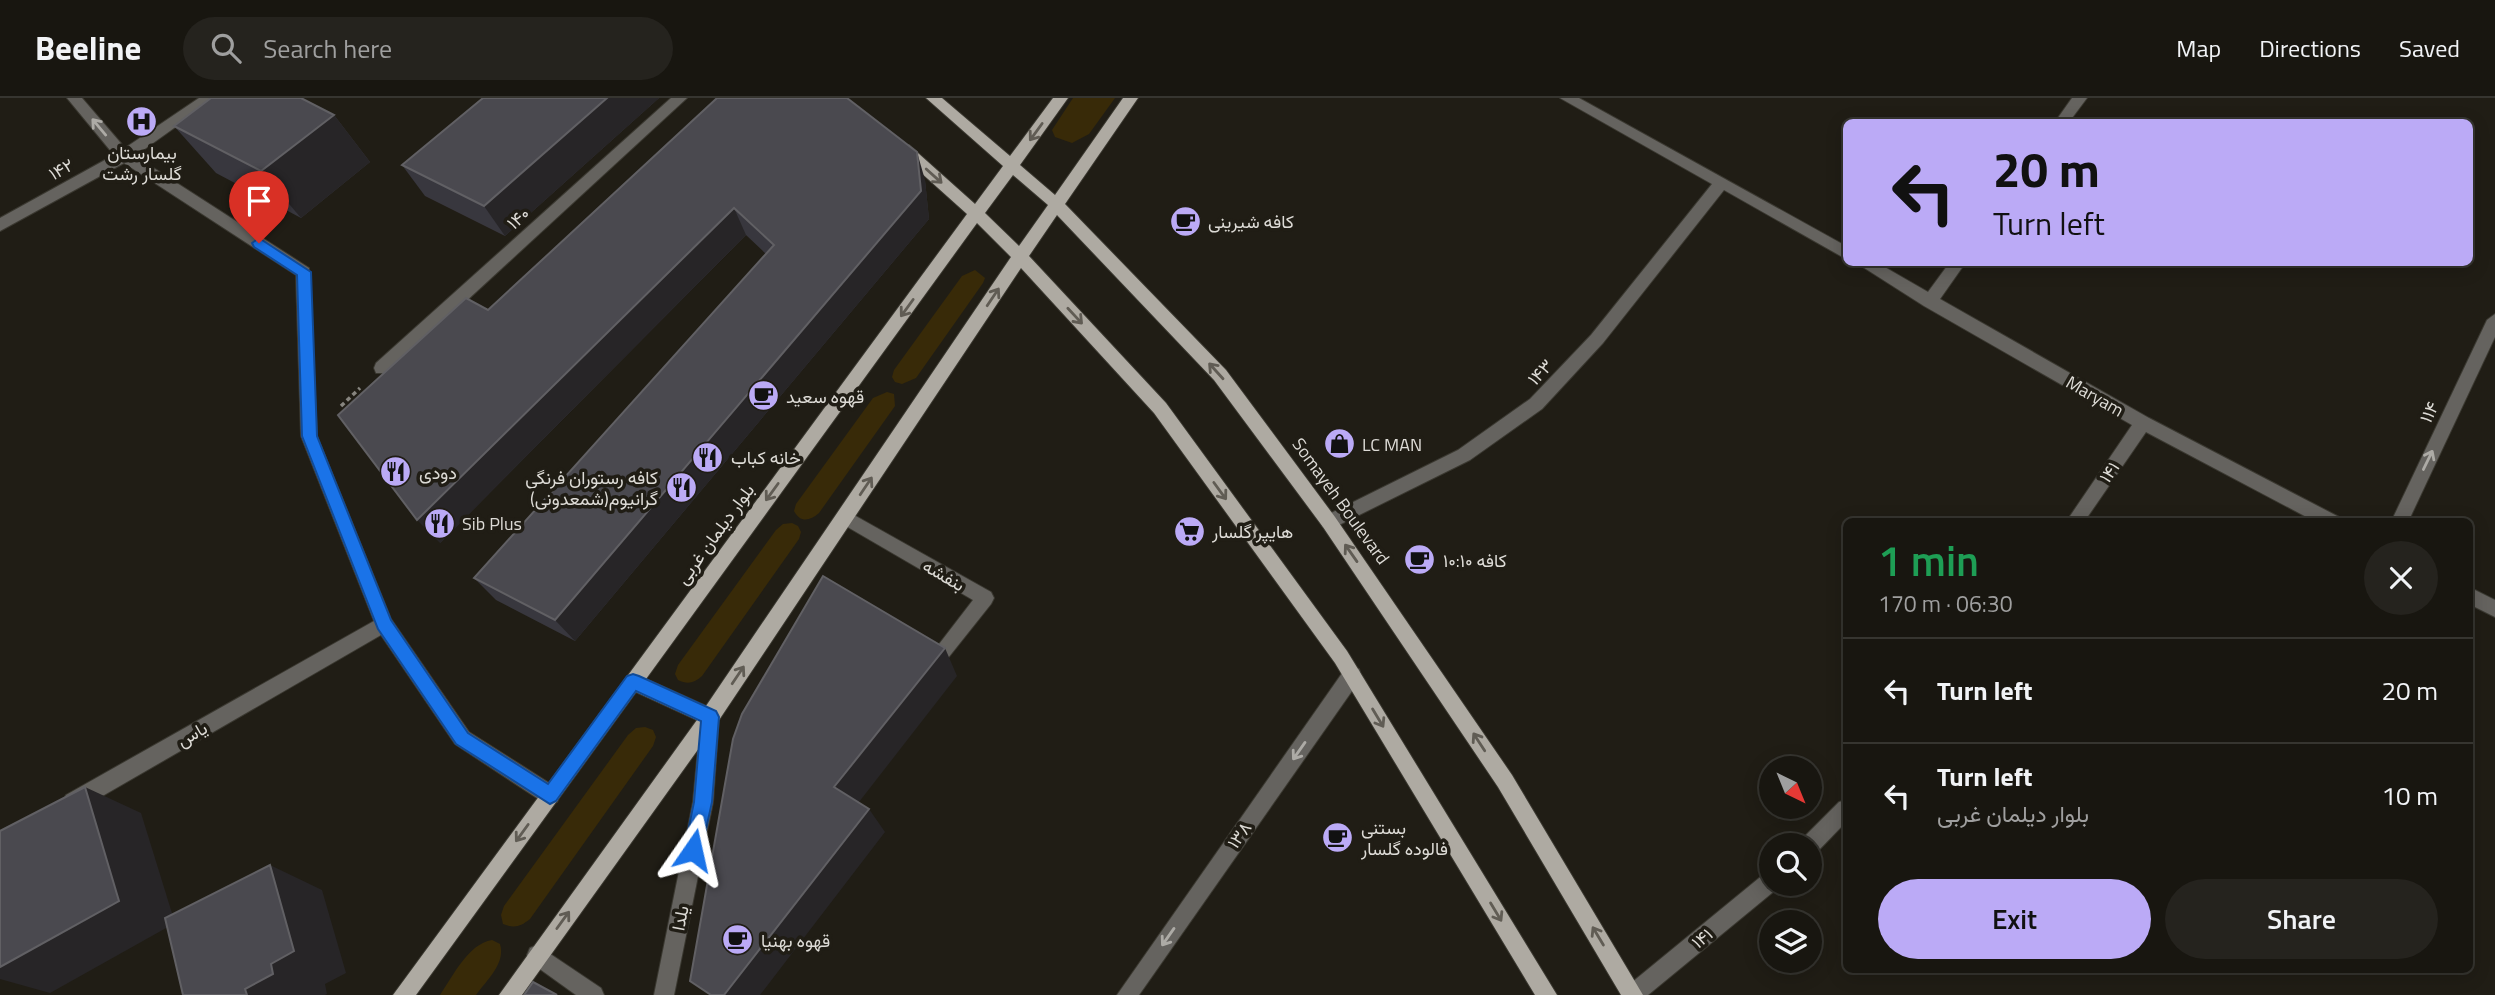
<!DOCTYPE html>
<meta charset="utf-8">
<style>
body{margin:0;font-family:"Titillium Web",Vazirmatn,sans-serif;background:#25231e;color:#f1f3f6;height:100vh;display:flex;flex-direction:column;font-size:26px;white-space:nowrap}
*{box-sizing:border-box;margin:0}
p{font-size:23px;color:#9f9f9f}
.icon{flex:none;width:38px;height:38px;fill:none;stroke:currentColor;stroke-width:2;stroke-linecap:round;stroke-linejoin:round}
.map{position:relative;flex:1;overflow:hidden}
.panel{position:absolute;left:1843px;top:420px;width:630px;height:455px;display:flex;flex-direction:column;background:#181610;border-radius:10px;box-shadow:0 4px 18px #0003,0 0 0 2px #363530}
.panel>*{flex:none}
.guide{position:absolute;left:1843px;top:21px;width:630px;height:147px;border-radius:10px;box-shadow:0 4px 18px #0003,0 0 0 2px #363530;background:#bbaaf6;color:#111;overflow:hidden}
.needle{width:46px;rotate:137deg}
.tools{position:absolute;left:1759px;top:658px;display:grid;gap:14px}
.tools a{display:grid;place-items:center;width:63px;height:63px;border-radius:50%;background:#181610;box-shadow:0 4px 18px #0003,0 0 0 2px #363530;font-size:35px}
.pin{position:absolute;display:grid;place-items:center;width:60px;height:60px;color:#fff;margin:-72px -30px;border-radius:50% 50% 50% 0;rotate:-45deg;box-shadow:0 0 7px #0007}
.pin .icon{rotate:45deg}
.me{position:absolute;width:77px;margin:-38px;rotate:11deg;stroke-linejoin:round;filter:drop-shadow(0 0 5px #0008)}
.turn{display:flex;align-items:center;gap:24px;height:147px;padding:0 35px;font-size:32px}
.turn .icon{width:91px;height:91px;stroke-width:2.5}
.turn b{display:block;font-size:49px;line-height:60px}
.round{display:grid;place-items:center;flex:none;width:74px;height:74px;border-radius:37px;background:#25231e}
.overview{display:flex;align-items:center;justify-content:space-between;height:119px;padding:0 35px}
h1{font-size:42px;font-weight:600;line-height:52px;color:#1e9e55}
.action{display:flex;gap:14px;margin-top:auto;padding:14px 35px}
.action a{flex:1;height:80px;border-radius:42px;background:#bbaaf6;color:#111;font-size:28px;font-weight:600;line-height:80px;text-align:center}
.action a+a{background:#25231e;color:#f1f3f6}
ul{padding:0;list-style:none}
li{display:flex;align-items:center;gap:21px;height:105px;padding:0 35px;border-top:2px solid #363530}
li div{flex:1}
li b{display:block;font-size:26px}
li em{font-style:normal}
header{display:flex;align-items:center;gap:42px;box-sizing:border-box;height:98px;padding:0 35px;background:#181610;border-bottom:2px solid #363530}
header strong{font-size:33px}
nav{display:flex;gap:38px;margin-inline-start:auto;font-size:24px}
.search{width:490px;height:63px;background:#25231e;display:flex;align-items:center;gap:18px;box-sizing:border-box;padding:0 24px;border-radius:38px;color:#9f9f9f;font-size:26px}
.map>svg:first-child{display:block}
.green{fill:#382a08}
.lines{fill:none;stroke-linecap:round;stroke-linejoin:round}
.minor-casing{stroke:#3a3830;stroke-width:2}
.major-casing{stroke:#3a3830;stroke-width:2}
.path{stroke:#87857f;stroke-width:3.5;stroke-dasharray:4.5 3.5;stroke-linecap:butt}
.minor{fill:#65635f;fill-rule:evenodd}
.major{fill:#aeaaa2;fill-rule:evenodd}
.wall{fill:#38373e}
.shaded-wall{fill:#272527}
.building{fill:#4a494f;stroke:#616064;stroke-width:2}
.oneway{stroke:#adaba6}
.oneway2{stroke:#605c54}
.route{fill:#1a73e8;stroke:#114b97;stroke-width:2}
.labels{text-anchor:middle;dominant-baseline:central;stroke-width:7;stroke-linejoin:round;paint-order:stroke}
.poi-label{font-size:18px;fill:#dddbd6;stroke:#201d15;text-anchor:start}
.street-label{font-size:18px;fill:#dddbd6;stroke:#201d15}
</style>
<header>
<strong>Beeline</strong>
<div class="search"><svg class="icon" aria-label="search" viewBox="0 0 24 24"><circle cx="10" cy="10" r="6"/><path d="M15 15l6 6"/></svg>Search here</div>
<nav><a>Map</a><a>Directions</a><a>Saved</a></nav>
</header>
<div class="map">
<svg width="2495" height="897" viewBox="0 0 2495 897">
<rect width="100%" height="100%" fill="#201d15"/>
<g class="green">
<path d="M 1073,0 L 1115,0 L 1089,36 L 1072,45 L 1055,39 L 1052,32 Z"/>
<path d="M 975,172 L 985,180 L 983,185 L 916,280 L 902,286 L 895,284 L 892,279 L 894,272 L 962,178 Z"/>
<path d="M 887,294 L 894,296 L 895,308 L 819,415 C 810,423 800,425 794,413 L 796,406 L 873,300 Z"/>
<path d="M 792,425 L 798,428 L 801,434 L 799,441 L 702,578 C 694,585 688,587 678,582 L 675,576 L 678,567 L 776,432 L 783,426 Z"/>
<path d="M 645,629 L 653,632 L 656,639 L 653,648 L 530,821 C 521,828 515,831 503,826 L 501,817 L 504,808 L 628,637 L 636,630 Z"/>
<path d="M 492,842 L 500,846 C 506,865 487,882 476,897 L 440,897 C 453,878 468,846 492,842 Z"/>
</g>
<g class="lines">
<defs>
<g id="minor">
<path d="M 67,0 L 82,0 L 125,50 L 199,0 L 216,0 L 135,58 L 309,170 L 317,338 L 391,521 L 469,634 L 557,690 L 560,697 L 557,704 L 550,706 L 543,704 L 455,646 L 381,537 L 80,711 L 73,713 L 66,711 L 63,704 L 66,697 L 374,523 L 301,338 L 296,177 L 124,65 L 0,133 L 0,120 L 114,57 Z"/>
<path d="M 671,0 L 687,0 L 388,275 L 376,275 L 374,270 L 376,265 Z"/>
<path d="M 1560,0 L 1579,0 L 1846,148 L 1846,161 L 1724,92 L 1603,245 L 1542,311 L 1470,362 L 1335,429 L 1329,431 L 1323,429 L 1320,424 L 1323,419 L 1458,352 L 1530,301 L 1591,237 L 1712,86 Z"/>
<path d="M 2072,0 L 2087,0 L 2069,24 L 2055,24 Z"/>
<path d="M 1855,164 L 1876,164 L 1928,194 L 1950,164 L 1966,164 L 1940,201 L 2149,320 L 2339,419 L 2341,424 L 2316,424 L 2146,334 L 2084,424 L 2066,424 L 2132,327 L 1924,208 Z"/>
<path d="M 2495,216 L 2495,239 L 2408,424 L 2391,424 L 2487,222 Z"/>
<path d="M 845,412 L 991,494 L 994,500 L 991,506 L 948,560 L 942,562 L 936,560 L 933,554 L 973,502 L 839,424 L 836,419 L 839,414 Z"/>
<path d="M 2469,489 L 2495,502 L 2495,519 L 2469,506 Z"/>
<path d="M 1352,569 L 1359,571 L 1361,577 L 1359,583 L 1139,897 L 1117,897 L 1345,571 Z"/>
<path d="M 710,610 L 717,613 L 719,619 L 713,704 L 674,897 L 654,897 L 693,704 L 701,619 L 703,613 Z"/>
<path d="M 1846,702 L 1846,724 L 1817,754 L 1810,756 L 1810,747 L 1800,747 L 1803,740 L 1839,704 Z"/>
<path d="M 1771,773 L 1771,786 L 1780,786 L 1778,790 L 1648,897 L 1622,897 L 1625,890 L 1764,776 Z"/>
<path d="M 537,847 L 601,890 L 604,897 L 576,897 L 530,864 L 527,857 L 530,850 Z"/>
</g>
<path id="major" d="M 926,0 L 942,0 L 1010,58 L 1053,0 L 1068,0 L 1020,67 L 1055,97 L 1123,0 L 1138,0 L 1065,106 L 1226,272 L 1335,419 L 1512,677 L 1643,897 L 1621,897 L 1498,689 L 1323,429 L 1214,282 L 1057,117 L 1029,158 L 1166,305 L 1347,553 L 1557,897 L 1535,897 L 1335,565 L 1154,315 L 1021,170 L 717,625 L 522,897 L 499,897 L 697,622 L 636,594 L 416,897 L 393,897 L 967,116 L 899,55 L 897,51 L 899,47 L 909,47 L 975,106 L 1003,68 ZM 1013,77 L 1048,107 L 1019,148 L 985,115 ZM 977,125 L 1011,159 L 706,608 L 646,581 Z"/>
</defs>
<use href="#minor" class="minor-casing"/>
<use href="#major" class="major-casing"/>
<path class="path" d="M 341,308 L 360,290"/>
<use href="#minor" class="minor"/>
<use href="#major" class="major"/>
</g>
<g class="wall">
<path d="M 483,0 L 659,0 L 505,138 L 425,98 L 402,67 Z"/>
<path d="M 717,0 L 925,82 L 929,121 L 575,543 L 496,502 L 474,480 L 766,156 L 746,137 L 440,445 L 488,212 Z"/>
<path d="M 334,17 L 370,64 L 301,120 L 216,75 L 174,28 Z"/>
</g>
<g class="shaded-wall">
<path d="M 607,0 L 659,0 L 505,138 L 484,108 Z"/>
<path d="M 334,17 L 370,64 L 301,120 L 261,73 Z"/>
<path d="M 917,54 L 925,82 L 929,121 L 575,543 L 555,522 Z"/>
<path d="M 734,110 L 746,137 L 440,445 L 417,422 Z"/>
<path d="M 945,550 L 957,578 L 852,713 L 834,689 Z"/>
<path d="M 85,689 L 141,715 L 175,825 L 50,895 L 0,881 L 0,869 Z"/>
<path d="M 869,711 L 885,734 L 760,897 L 724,897 Z"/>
<path d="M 270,767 L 322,792 L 346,875 L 325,886 L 327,896 L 325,897 L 247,897 L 245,891 L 271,866 Z"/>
</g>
<g class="building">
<path d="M 211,0 L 301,0 L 334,17 L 261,73 L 174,28 Z"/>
<path d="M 483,0 L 607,0 L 484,108 L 402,67 Z"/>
<path d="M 717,0 L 847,0 L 917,54 L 921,93 L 555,522 L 474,480 L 774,147 L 734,110 L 417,422 L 338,317 L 466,200 L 488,212 Z"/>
<path d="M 823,478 L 945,550 L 834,689 L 869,711 L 724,897 L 711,897 L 690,883 L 733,641 L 742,616 Z"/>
<path d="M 85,689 L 119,803 L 0,869 L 0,733 Z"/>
<path d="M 270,767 L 294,853 L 271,866 L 273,876 L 245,891 L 247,897 L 183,897 L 165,820 Z"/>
<path d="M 533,884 L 557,897 L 524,897 Z"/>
</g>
<defs><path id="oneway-shaft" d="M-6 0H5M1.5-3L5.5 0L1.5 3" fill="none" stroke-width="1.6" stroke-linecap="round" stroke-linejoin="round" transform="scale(1.75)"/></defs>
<g class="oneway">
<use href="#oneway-shaft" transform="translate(99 29) rotate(-130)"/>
<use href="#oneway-shaft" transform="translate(2428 362) rotate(-64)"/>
<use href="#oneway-shaft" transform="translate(1299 653) rotate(125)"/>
<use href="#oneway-shaft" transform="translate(1168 839) rotate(125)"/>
</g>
<g class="oneway2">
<use href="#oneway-shaft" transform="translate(1036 34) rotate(126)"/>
<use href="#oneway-shaft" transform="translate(934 78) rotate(42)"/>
<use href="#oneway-shaft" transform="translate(993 199) rotate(-56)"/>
<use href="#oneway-shaft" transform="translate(907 210) rotate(126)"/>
<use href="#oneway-shaft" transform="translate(1075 218) rotate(47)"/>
<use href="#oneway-shaft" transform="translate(1216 273) rotate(-132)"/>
<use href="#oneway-shaft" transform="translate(866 388) rotate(-56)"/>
<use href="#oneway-shaft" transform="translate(1220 393) rotate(54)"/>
<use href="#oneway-shaft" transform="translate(772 394) rotate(126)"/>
<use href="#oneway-shaft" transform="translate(1351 455) rotate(-125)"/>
<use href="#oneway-shaft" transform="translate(738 577) rotate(-56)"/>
<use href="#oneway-shaft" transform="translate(1378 620) rotate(59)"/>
<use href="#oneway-shaft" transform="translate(1479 644) rotate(-123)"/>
<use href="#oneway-shaft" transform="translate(522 735) rotate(126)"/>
<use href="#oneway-shaft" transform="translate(1496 814) rotate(59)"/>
<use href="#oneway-shaft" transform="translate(563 822) rotate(-54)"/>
<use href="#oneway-shaft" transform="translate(1598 838) rotate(-121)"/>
</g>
<path class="route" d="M 259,140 L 311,174 L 317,338 L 391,522 L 468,635 L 548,686 L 627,578 L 633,576 L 639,578 L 716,613 L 719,619 L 712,704 L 700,759 L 693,761 L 687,759 L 684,752 L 694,704 L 701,623 L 636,593 L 556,703 L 550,706 L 456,646 L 378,531 L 302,338 L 297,177 L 254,149 L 252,145 Z"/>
<defs>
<symbol id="hospital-disc" viewBox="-11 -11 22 22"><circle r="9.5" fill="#bbaaf6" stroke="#201d15"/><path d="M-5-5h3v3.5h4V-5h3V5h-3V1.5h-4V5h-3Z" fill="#111"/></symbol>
<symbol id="cafe-disc" viewBox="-11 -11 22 22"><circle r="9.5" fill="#bbaaf6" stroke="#201d15"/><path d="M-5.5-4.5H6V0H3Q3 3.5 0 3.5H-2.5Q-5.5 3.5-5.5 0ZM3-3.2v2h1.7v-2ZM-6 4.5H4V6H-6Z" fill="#111"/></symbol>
<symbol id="shop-disc" viewBox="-11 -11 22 22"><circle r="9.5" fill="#bbaaf6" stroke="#201d15"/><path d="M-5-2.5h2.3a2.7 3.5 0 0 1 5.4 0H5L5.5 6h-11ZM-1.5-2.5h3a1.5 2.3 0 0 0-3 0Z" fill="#111"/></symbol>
<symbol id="restaurant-disc" viewBox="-11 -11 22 22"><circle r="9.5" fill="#bbaaf6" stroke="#201d15"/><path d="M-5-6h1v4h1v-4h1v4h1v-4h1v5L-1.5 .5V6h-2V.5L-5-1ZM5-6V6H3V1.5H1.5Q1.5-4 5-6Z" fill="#111"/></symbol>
<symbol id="supermarket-disc" viewBox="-11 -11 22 22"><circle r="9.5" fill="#bbaaf6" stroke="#201d15"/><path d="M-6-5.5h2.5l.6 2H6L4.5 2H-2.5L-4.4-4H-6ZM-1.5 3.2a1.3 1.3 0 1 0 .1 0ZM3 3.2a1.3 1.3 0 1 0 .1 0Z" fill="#111"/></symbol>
</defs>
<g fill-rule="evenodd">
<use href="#hospital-disc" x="124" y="6" width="35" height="35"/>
<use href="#cafe-disc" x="1168" y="106" width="35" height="35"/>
<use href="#cafe-disc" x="746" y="280" width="35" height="35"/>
<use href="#shop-disc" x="1322" y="328" width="35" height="35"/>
<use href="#restaurant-disc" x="690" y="342" width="35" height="35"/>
<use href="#restaurant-disc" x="378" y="356" width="35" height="35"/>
<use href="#restaurant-disc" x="664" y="372" width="35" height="35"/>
<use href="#restaurant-disc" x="422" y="408" width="35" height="35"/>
<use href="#supermarket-disc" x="1172" y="416" width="35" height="35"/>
<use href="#cafe-disc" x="1402" y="444" width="35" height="35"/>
<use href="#cafe-disc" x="1320" y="722" width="35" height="35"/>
<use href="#cafe-disc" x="720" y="824" width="35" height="35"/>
</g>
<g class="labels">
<g class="poi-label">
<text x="142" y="54" text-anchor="middle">بیمارستان<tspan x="142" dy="21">گلسار رشت</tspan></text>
<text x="1208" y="123">کافه شیرینی</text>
<text x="786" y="298">قهوه سعید</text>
<text x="1362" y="346">LC MAN</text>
<text x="731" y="359">خانه کباب</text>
<text x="419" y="374">دودی</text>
<text x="658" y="379" text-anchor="end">کافه رستوران فرنگی<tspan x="658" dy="21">گرانیوم(شمعدونی)</tspan></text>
<text x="462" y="425">Sib Plus</text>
<text x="1212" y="433">هایپر گلسار</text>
<text x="1443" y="462">کافه ۱۰:۱۰</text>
<text x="1361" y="729">بستنی<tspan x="1361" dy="21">فالوده گلسار</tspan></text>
<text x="761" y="842">قهوه بهنیا</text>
</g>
<g class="street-label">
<text transform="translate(61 71) rotate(-29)">۱۴۲</text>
<text transform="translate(518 120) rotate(-42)">۱۴۰</text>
<text transform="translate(1540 274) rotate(-47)">۱۴۳</text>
<text transform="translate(2095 298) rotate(30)">Maryam</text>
<text transform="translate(2429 314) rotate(-64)">۱۱۴</text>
<text transform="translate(2109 374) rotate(-55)">۱۴۱</text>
<text transform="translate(1341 403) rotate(54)">Somayeh Boulevard</text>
<text transform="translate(715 436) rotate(-54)">بلوار دیلمان غربی</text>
<text transform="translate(944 477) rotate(30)">بنفشه</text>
<text transform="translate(192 636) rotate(-30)">یاس</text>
<text transform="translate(1239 737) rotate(-55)">۱۳۸</text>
<text transform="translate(680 820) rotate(-79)">یلدا</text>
<text transform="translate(1702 840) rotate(-39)">۱۴۱</text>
</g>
</g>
</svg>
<div class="tools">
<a><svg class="needle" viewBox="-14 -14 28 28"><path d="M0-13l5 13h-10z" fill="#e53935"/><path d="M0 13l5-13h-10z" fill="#9f9f9f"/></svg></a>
<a><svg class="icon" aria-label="search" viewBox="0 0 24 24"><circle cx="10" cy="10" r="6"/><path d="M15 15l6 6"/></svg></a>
<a><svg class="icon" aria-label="layers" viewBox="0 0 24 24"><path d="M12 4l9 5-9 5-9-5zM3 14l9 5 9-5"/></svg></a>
</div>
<div class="pin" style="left:259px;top:145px;background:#d93025"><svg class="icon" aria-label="arrive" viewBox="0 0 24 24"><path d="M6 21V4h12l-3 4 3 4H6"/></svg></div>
<svg class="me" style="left:693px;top:752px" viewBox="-20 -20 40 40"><path d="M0-17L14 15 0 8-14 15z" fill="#1a73e8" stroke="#fff" stroke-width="4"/></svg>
<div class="guide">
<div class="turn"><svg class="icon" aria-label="left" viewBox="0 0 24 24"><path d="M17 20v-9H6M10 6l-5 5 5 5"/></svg><div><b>20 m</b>Turn left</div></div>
</div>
<section class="panel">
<div class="overview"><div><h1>1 min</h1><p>170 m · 06:30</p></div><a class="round"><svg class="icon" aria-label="close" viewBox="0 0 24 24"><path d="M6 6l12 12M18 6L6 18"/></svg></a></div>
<ul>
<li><svg class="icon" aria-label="left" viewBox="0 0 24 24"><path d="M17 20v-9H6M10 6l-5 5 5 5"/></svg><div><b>Turn left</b></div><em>20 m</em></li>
<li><svg class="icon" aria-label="left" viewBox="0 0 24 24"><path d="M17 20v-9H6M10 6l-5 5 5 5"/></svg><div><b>Turn left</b><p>بلوار دیلمان غربی</p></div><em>10 m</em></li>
</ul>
<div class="action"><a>Exit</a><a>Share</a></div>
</section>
</div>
